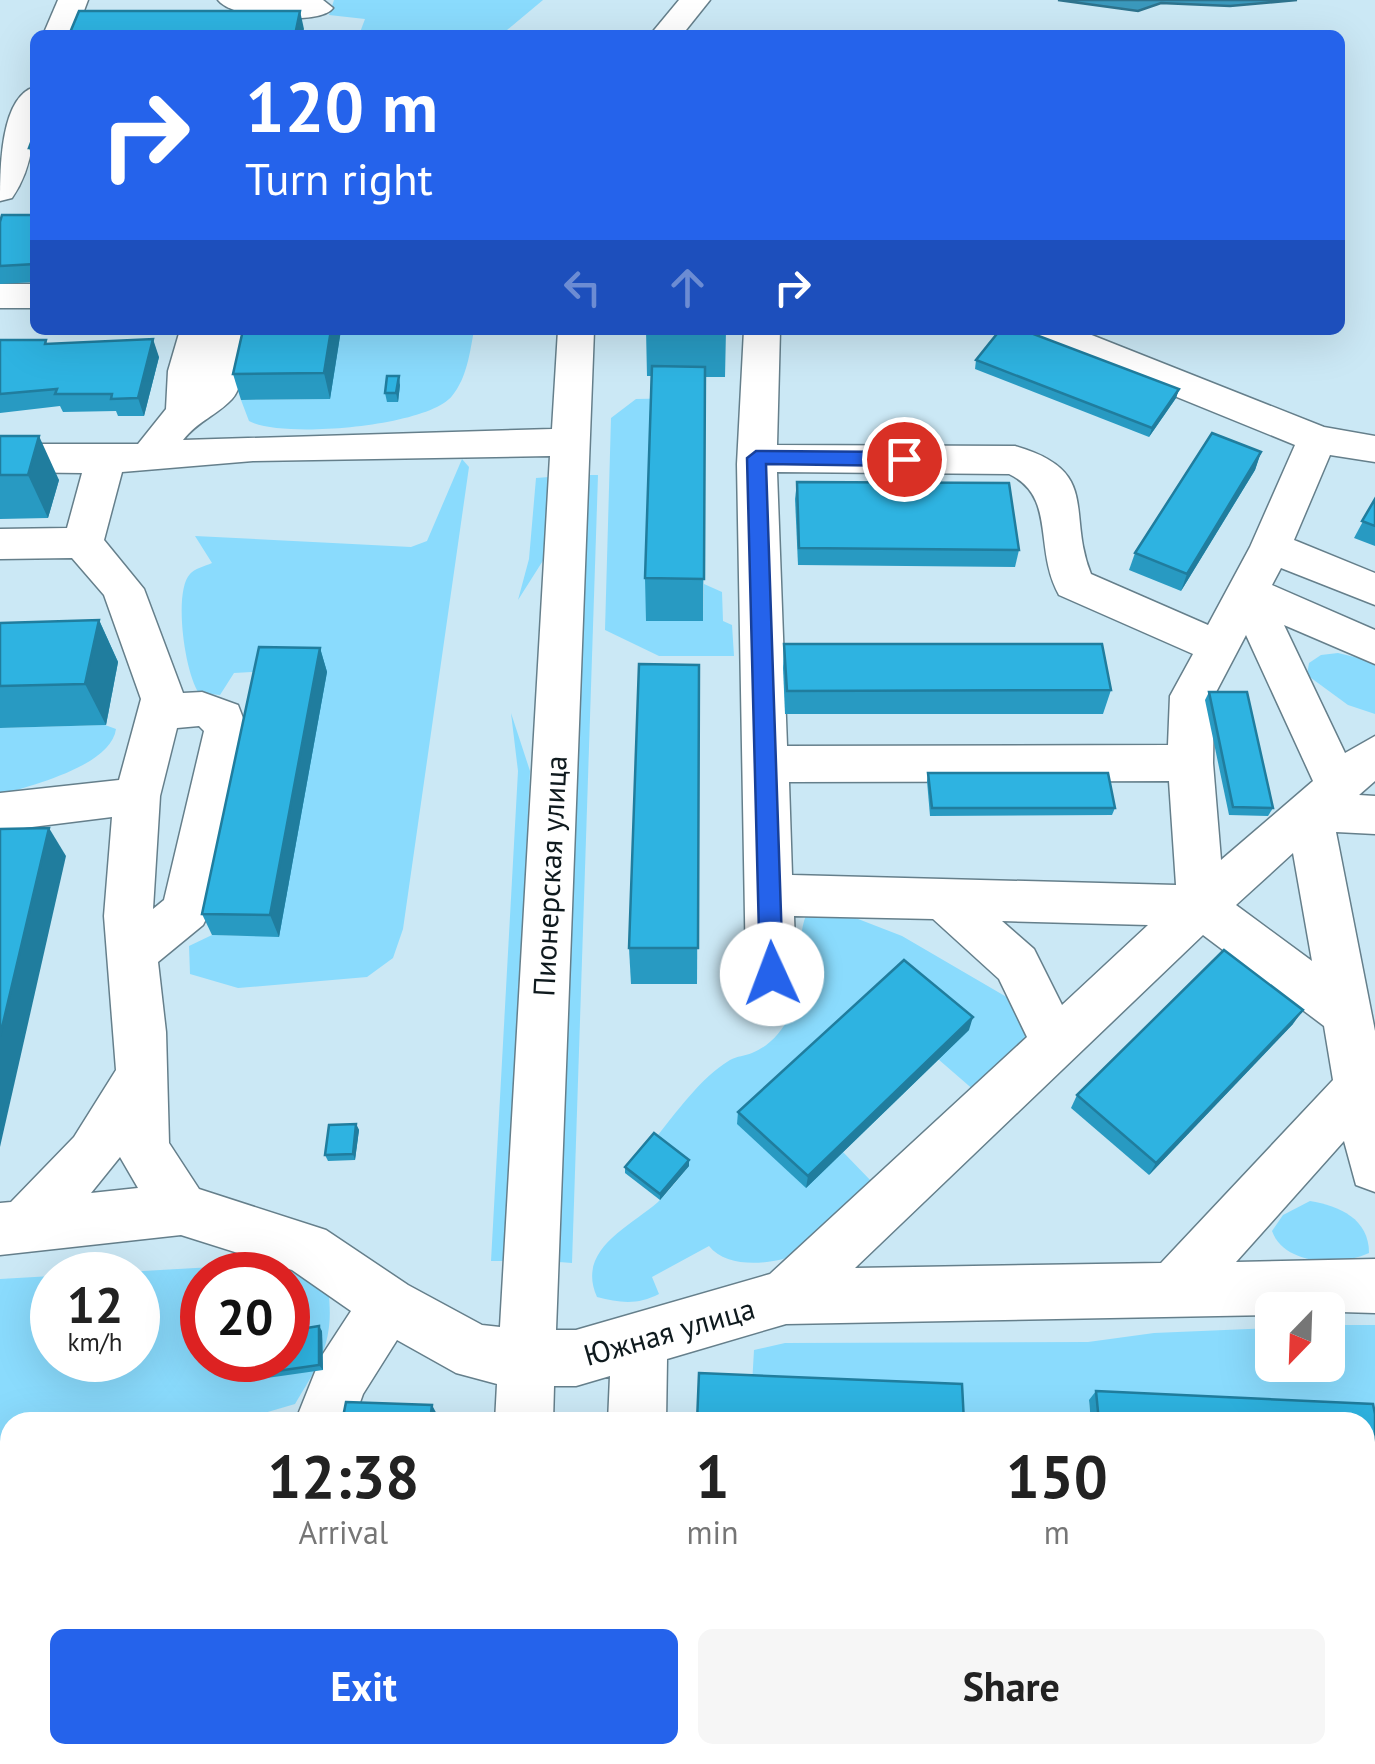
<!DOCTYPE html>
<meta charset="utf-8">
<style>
body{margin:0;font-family:"PT Sans",sans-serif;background:#f6f6f6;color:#222;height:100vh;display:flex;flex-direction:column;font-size:38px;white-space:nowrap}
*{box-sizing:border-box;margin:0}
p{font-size:32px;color:#767676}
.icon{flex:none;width:55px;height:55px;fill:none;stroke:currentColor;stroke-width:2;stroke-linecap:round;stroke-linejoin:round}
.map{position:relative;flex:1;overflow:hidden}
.details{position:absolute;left:0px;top:1412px;width:1375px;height:352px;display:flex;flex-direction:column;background:#fff;border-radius:30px 30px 0 0;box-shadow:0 10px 40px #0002}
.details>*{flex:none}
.hud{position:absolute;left:30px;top:30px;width:1315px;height:305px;border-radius:15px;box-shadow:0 10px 40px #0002;background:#2563eb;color:#fff;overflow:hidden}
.needle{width:65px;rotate:203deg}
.controls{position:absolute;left:1255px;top:1292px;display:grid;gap:20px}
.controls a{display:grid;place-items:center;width:90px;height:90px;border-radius:15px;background:#fff;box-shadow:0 10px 40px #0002;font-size:50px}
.speed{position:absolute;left:30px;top:1252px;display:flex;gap:20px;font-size:50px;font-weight:700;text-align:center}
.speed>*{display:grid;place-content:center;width:130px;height:130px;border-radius:50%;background:#fff;box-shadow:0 10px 40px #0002;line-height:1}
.speed small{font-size:25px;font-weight:400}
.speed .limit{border:15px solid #d22;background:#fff;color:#111}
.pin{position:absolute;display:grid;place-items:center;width:85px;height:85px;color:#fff;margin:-42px;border:5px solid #fff;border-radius:50%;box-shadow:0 2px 10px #0007}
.me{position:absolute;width:110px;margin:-55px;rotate:358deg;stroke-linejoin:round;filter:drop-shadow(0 0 8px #0008)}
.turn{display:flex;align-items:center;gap:35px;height:210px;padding:0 50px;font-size:45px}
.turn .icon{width:130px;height:130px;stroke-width:2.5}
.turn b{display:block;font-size:70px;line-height:85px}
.lanes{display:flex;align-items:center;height:95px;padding:0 50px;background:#0003;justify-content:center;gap:50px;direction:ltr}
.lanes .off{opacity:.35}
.eta{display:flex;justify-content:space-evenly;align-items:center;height:170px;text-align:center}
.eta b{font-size:60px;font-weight:700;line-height:70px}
.primary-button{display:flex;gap:20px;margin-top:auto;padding:20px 50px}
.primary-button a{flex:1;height:115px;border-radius:15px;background:#2563eb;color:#fff;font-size:40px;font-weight:700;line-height:115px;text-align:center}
.primary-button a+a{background:#f6f6f6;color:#222}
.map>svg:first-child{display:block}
.green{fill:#8adbfd;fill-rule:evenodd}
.water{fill:#3b99bd;stroke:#2e738d;stroke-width:2.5}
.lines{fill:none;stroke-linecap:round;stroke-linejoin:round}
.minor-casing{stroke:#657f8b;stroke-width:3}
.minor{fill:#fff;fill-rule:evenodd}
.wall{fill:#289ac2}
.shaded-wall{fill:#207d9e}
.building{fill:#2eb3e1;stroke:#207d9e;stroke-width:2.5}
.route{fill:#2563eb;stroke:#184099;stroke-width:2.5}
.labels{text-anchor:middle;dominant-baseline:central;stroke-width:9;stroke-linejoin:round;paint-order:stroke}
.street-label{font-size:30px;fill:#0f1a1e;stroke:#fff}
</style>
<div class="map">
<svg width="1375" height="1764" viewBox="0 0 1375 1764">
<rect width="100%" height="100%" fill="#cbe8f5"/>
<g class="green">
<path d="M 334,0 L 543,0 L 501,35 L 359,35 L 365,19 L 329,15 Z"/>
<path d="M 339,330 L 474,330 C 470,352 467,378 452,396 C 427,427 281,439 249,421 L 241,400 L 324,399 Z"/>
<path d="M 682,398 L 646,620 L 703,621 L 704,584 L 722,592 L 723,621 L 732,625 L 734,656 L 659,656 L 605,630 L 611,418 L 636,399 Z"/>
<path d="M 462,459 L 469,467 L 403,929 L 393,958 L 367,977 L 238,988 L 190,974 L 189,946 L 212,935 L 279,936 L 267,671 L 234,673 L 220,695 L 199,693 C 185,674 173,592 190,574 C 194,569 205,566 212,563 L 195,536 L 411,547 L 427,541 Z"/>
<path d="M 588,475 L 598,475 L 572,1263 L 559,1262 Z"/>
<path d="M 549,477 L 544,559 L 518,600 L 529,559 L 536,478 Z"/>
<path d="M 1338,653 L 1375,662 L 1375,714 L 1348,705 L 1307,675 L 1309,663 L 1321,655 Z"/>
<path d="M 511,713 L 530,771 L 508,1261 L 491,1261 L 518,771 Z"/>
<path d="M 105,725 L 116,729 C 111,766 32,785 0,795 L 0,728 Z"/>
<path d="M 822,905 L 902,936 L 1010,999 L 1032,1041 L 983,1098 L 938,1059 L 968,1030 L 806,1187 L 843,1152 L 873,1183 C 854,1201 819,1245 798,1254 C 772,1265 727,1269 709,1246 L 652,1277 L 659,1294 C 638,1305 620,1303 597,1297 C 576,1250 628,1228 658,1202 C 669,1191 679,1178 689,1166 L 654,1140 C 677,1112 699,1079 730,1060 C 737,1056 745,1056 752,1053 C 772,1045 785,1028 793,1008 C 807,975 793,938 809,909 Z"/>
<path d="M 1310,1201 C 1340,1206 1369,1219 1369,1253 C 1339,1267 1284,1265 1272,1231 L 1283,1215 Z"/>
<path d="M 248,1265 L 306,1270 L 328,1288 C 335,1340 321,1361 295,1404 L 254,1416 L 248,1422 L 10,1422 L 0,1470 L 0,1279 L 52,1276 L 52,1360 L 138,1360 L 138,1275 L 73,1275 ZM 202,1275 L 288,1275 L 288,1360 L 202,1360 Z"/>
<path d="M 1328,1325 L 1375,1325 L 1375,1488 L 1365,1422 L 1089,1401 L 1091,1422 L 959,1422 L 752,1385 L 754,1350 L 785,1343 L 1088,1342 L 1154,1333 L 1272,1328 L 1272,1365 L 1328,1365 Z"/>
</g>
<path class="water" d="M 1058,0 L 1297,0 L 1230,6 L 1161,3 L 1138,11 Z"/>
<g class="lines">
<defs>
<g id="minor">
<path d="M 58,0 L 88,0 L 75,35 L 43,35 Z"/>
<path d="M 218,0 L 323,0 L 333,8 C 320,26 232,19 218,0 Z"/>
<path d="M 679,0 L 710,0 L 682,35 L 650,35 Z"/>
<path d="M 35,87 C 35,126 35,165 12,198 L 0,201 C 0,171 0,96 35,87 Z"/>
<rect x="0" y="284" width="35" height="24"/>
<path d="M 180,330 L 250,330 C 246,349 245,385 232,399 C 216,416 199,420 183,440 L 552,429 L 558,330 L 594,330 L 556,1330 L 576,1330 L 770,1274 L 1027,1037 L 999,979 L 933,919 L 794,916 L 796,973 L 788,988 L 771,994 L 754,988 L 746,973 L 737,464 L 744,330 L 780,330 L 777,445 L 1015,446 C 1102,471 1066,512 1091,574 L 1208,625 L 1250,547 L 1295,445 L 1032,338 L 1027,330 L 1079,330 L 1324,427 L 1375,436 L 1375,462 L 1330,455 L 1294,540 L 1375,573 L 1375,605 L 1281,568 L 1272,585 L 1375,630 L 1375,664 L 1284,625 L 1345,753 L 1375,736 L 1375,781 L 1359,795 L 1375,796 L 1375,834 L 1336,832 L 1375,1031 L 1375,1192 L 1356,1185 L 1344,1141 L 1236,1262 L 1375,1259 L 1375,1313 L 1272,1310 L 1272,1315 L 786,1324 L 667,1359 L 666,1422 L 608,1422 L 610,1376 L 576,1386 L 554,1386 L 553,1422 L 495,1422 L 497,1384 L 456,1373 L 397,1340 L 363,1394 L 353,1422 L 295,1422 L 321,1357 L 351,1311 L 292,1270 L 181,1235 L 0,1255 L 0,1203 L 11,1202 L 74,1137 L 116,1070 L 104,916 L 112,817 L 0,831 L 0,793 L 119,780 L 141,699 L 104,595 L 72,558 L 0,559 L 0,529 L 67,528 L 82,473 L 0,472 L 0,444 L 138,444 L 166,409 L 168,371 ZM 550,456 L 500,1327 L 482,1325 L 408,1285 L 326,1230 L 199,1189 L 169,1143 L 166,1032 L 158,962 L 203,925 L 210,911 L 248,731 L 238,705 L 202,692 L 183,693 L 144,589 L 104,540 L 122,472 L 253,461 ZM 777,472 L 1009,474 C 1057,497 1033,548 1059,595 L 1193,654 L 1170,696 L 1168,745 L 787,746 ZM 1246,635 L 1313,781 L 1221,860 L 1213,763 L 1214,696 ZM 199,726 L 204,731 L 164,900 L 153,909 L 160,796 L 177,728 ZM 1169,781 L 1176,885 L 792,875 L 789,782 ZM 1293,853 L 1312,961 L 1236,905 ZM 1002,921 L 1148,925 L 1062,1005 L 1034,949 ZM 1203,935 L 1324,1026 L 1333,1080 L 1161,1263 L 855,1268 ZM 120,1157 L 138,1188 L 91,1193 Z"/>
<rect x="1365" y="1516" width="10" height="60"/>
<path d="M 10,1542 L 10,1653 L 0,1657 L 0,1546 Z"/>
<path d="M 219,1755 L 283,1755 L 282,1764 L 218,1764 Z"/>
<rect x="484" y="1755" width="64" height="9"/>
<rect x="760" y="1755" width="64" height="9"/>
</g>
</defs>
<use href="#minor" class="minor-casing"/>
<use href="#minor" class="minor"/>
</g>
<g class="wall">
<path d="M 35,132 L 35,164 L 29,148 Z"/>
<path d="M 35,215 L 35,282 L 0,284 L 0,222 Z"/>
<path d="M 243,330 L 341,330 L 330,399 L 241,400 L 233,374 Z"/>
<path d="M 646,330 L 726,330 L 725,377 L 705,377 L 703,621 L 646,621 L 645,578 L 651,376 L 647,376 Z"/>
<path d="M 0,340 L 159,357 L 144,416 L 118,416 L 116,411 L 63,412 L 60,406 L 0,413 Z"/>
<path d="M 976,360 L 1179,389 L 1176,398 L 1149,437 L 975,369 Z"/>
<path d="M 400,385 L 398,402 L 387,402 L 385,393 Z"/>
<path d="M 0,436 L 59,480 L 48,518 L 0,519 Z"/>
<path d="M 1261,452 L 1255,470 L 1181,591 L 1129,570 L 1135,553 Z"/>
<path d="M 797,482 L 1019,550 L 1015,567 L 798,565 L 795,499 Z"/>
<path d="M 1375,499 L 1375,546 L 1354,538 Z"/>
<path d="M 99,620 L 118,662 L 106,725 L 0,728 L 0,623 Z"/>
<path d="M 784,644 L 1111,690 L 1103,714 L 785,714 L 783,668 Z"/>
<path d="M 320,648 L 327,672 L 279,937 L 212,935 L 202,914 Z"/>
<path d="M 699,665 L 697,984 L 631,984 L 629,948 Z"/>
<path d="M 1209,692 L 1273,808 L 1268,816 L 1229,815 L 1205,700 Z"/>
<path d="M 928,773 L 1115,808 L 1112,815 L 930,816 L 927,781 Z"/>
<path d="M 1293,1024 L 1149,1175 L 1071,1108 L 1077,1095 Z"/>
<path d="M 969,1030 L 806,1188 L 737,1124 L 738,1112 Z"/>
<path d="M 356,1124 L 359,1130 L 355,1160 L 328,1161 L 325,1155 Z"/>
<path d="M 689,1160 L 689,1166 L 660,1200 L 625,1173 L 625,1167 Z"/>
<path d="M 322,1331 L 323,1370 L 267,1378 L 263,1373 Z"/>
<path d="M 1096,1391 L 1375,1414 L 1375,1504 L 1365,1503 L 1365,1422 L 1091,1422 L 1089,1400 Z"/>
<path d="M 946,1755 L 1039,1755 L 1040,1764 L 946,1764 Z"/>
<path d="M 1308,1755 L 1348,1755 L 1348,1757 L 1341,1759 L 1309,1757 Z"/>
<path d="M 1188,1757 L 1278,1764 L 1179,1764 L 1178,1760 Z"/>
</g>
<g class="shaded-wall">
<path d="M 300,11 L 304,29 L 302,35 L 295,35 Z"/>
<path d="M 331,330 L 341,330 L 330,399 L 324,373 Z"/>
<path d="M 153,339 L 159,357 L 144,416 L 138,398 Z"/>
<path d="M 399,376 L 400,385 L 398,402 L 396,393 Z"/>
<path d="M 1179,389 L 1176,398 L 1149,437 L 1152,428 Z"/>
<path d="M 39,436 L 59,480 L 48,518 L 28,475 Z"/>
<path d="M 1261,452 L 1255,470 L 1181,591 L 1187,574 Z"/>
<path d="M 99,620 L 118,662 L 106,725 L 85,684 Z"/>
<path d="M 320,648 L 327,672 L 279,937 L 270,915 Z"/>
<path d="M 49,828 L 66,856 L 0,1147 L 0,1036 Z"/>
<path d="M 1303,1010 L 1293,1024 L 1149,1175 L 1156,1163 Z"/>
<path d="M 973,1017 L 969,1030 L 806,1188 L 808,1176 Z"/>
<path d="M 356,1124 L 359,1130 L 355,1160 L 353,1154 Z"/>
<path d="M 689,1160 L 689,1166 L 660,1200 L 660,1194 Z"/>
<path d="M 319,1326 L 322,1331 L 323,1370 L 319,1365 Z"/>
<path d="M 432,1405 L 439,1418 L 438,1422 L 430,1422 Z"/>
</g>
<g class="building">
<path d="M 79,11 L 300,11 L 295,35 L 69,35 Z"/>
<path d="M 35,132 L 35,148 L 29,148 Z"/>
<path d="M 2,215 L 35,215 L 35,264 L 0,266 L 0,222 Z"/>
<path d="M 243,330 L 331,330 L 324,373 L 233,374 Z"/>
<path d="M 646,330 L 726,330 L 726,332 L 646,331 Z"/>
<path d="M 1000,330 L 1023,330 L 1179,389 L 1152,428 L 976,360 Z"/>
<path d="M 153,339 L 138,398 L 111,399 L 112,394 L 55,394 L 57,389 L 0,394 L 0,340 L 46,340 L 45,344 Z"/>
<path d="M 652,366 L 705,367 L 704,579 L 645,578 Z"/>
<path d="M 387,376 L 399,376 L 396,393 L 385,393 Z"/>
<path d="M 1212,433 L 1261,452 L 1187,574 L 1135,553 Z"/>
<path d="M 0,436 L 39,436 L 28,475 L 0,475 Z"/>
<path d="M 797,482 L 1009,483 L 1019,550 L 799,548 Z"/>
<path d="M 1375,499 L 1375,526 L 1362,521 Z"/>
<path d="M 99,620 L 85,684 L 0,686 L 0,623 Z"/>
<path d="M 784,644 L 1102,644 L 1111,690 L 787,691 Z"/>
<path d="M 259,647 L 320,648 L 270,915 L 202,914 Z"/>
<path d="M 639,664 L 699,665 L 698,948 L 629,948 Z"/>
<path d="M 1209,692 L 1247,692 L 1273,808 L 1233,807 Z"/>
<path d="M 928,773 L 1108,773 L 1115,808 L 932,808 Z"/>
<path d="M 49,828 L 0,1036 L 0,829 Z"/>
<path d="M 1224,950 L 1303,1010 L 1156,1163 L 1077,1095 Z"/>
<path d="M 904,960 L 973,1017 L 808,1176 L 738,1112 Z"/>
<path d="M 356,1124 L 353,1154 L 325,1155 L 329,1125 Z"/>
<path d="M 654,1133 L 689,1160 L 660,1194 L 625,1167 Z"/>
<path d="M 319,1326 L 319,1365 L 263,1373 L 263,1360 L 288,1360 L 288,1331 Z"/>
<path d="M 699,1373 L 962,1384 L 964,1422 L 697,1422 Z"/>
<path d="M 1096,1391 L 1373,1404 L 1375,1414 L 1375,1496 L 1365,1495 L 1365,1422 L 1099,1422 Z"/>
<path d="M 346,1402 L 432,1405 L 430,1422 L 342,1422 Z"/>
<path d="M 954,1755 L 1039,1755 L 1040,1764 L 954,1764 Z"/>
<path d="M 1277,1755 L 1278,1764 L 1189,1764 L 1188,1757 Z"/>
<path d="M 1315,1755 L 1348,1755 L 1348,1757 L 1315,1756 Z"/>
</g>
<path class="route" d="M 756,451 L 904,452 L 914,459 L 904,466 L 766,464 L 783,974 L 772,984 L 760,974 L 747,458 Z"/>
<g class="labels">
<g class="street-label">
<text transform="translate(549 876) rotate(-87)">Пионерская улица</text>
<text transform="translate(669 1331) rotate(-16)">Южная улица</text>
</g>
</g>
</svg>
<div class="controls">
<a><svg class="needle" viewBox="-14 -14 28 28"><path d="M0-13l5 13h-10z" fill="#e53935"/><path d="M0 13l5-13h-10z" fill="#767676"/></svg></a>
</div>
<div class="speed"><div>12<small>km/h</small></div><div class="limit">20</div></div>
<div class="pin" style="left:904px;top:459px;background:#d93025"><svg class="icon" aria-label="arrive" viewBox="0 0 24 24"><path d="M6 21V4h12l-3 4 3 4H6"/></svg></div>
<svg class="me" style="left:772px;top:974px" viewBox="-20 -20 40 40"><circle r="19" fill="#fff"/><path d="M0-13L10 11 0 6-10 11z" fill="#2563eb"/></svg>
<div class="hud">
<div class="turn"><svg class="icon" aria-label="right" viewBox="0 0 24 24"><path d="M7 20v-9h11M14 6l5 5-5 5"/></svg><div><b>120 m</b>Turn right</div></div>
<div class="lanes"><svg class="icon off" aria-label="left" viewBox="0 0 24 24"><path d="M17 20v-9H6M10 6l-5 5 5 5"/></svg><svg class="icon off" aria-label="ahead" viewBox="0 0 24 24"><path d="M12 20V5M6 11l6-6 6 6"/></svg><svg class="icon" aria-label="right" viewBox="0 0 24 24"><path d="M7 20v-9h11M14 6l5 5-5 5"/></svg></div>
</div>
<section class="details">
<div class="eta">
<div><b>12:38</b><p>Arrival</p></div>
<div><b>1</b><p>min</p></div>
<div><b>150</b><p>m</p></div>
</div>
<div class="primary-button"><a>Exit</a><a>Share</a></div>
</section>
</div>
